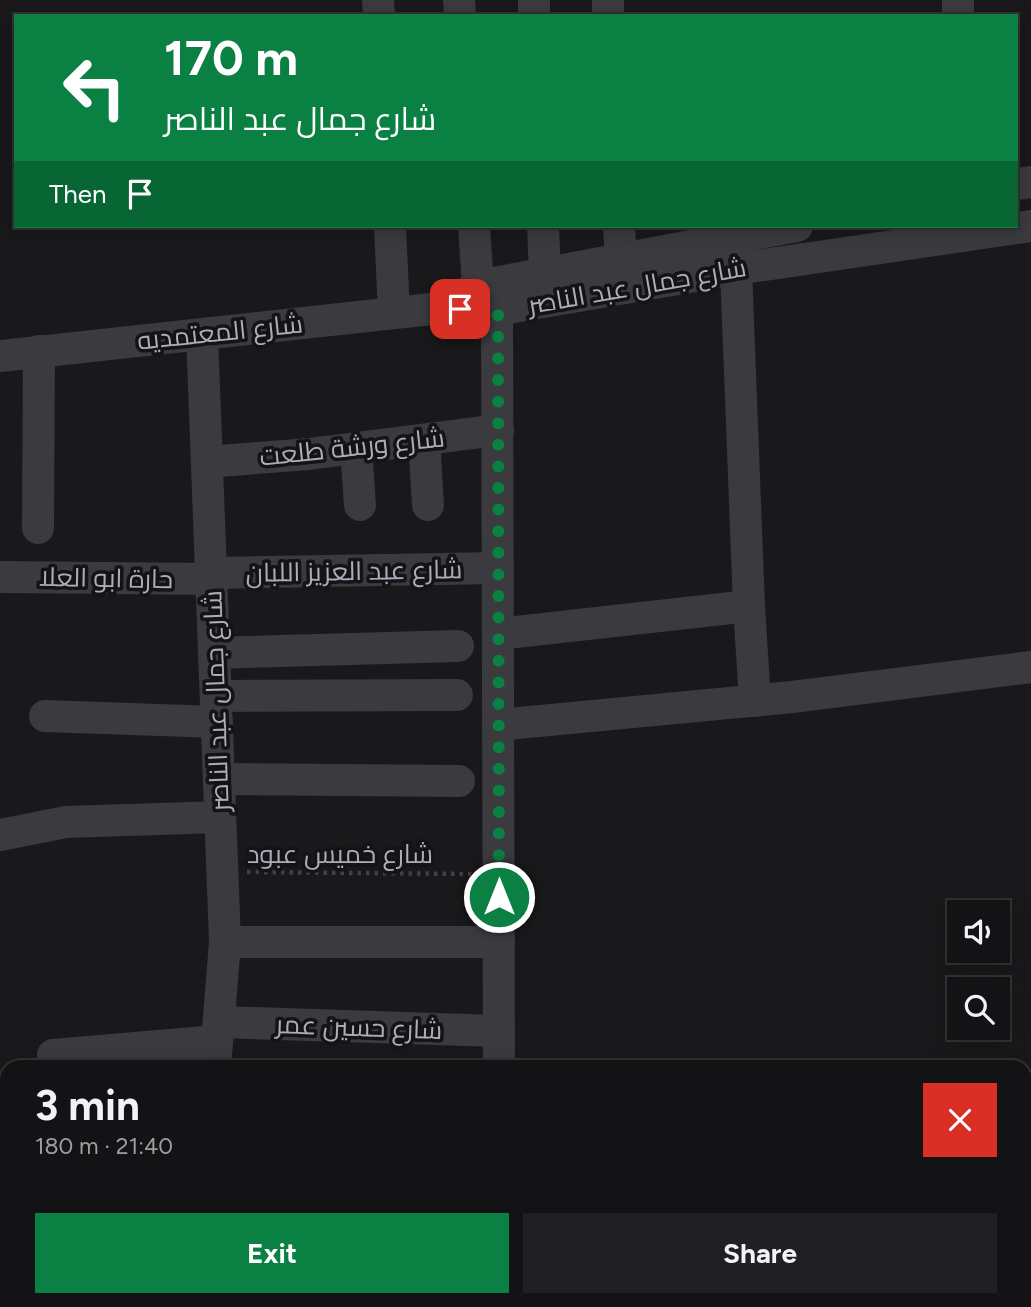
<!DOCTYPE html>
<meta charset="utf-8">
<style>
body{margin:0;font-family:Figtree,Cairo,sans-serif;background:#202022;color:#f1f3f6;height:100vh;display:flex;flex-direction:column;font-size:26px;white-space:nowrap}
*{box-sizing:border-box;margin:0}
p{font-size:23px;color:#9d9ea0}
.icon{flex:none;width:38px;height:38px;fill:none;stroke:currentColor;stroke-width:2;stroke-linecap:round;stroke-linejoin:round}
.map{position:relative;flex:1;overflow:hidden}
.panel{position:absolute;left:0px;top:1060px;width:1032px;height:247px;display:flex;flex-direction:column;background:#131214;border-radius:21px 21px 0 0;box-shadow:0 4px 18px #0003,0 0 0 2px #323234}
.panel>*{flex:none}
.hud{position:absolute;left:14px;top:14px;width:1004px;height:214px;border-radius:0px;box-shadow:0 4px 18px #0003,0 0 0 2px #323234;background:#0b8043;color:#fff;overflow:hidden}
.controls{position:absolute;left:947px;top:900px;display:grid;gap:14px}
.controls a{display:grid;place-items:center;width:63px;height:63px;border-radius:0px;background:#131214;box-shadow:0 4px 18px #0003,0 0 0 2px #323234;font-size:35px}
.pin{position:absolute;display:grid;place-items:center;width:60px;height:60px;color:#fff;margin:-30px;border-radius:14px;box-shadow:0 4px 10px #0006}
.me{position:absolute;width:77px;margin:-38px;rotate:0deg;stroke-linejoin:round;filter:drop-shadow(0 0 5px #0008)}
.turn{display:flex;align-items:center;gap:24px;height:147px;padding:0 35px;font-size:32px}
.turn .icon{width:91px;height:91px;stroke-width:2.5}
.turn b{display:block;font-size:49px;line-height:60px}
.then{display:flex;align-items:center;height:66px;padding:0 35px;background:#0003;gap:14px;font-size:26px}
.round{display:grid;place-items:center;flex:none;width:74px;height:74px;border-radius:0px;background:#202022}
.headline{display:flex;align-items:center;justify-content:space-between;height:119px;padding:0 35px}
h1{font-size:42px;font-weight:700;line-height:52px}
.cta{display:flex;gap:14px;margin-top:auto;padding:14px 35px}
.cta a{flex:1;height:80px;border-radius:0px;background:#0b8043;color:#fff;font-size:28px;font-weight:700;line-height:80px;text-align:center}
.cta a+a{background:#202022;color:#f1f3f6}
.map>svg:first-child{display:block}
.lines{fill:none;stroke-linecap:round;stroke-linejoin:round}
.path{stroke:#404146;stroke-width:4.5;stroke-dasharray:3.5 5;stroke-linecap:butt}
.minor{stroke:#3a3a3f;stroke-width:32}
.route{stroke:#0b8043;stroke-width:12;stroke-dasharray:0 21.6}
.labels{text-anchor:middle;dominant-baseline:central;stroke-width:7;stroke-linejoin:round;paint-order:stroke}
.street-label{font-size:26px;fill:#abaeba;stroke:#141315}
</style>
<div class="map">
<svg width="1031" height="1307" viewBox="0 0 1031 1307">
<rect width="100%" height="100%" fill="#19181a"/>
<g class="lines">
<path class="path" d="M 247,872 L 473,874"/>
<g class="minor">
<path d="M 378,0 L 379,16"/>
<path d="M 459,0 L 460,16"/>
<path d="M 534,0 L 534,16"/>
<path d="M 608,0 L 608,16"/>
<path d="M 958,0 L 958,16"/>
<path d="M 1017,184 L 1031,182"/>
<path d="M 390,226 L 394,313"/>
<path d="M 474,226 L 478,286"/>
<path d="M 543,226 L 545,274"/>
<path d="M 619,226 L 621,260"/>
<path d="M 441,308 L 478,286 L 797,226"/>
<path d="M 497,310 L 499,1068"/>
<path d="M 202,334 L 225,942 L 215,1068"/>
<path d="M 0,356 L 441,308 L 497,310 L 736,269 L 1031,226"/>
<path d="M 424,440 L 428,505"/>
<path d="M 356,448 L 360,505"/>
<path d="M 207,462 L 309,454 L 498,430"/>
<path d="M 38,528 L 39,351"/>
<path d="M 211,573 L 498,568"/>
<path d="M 0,577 L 211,579"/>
<path d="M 749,606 L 755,701"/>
<path d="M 498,634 L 749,606 L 736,269"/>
<path d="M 214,653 L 458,646"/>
<path d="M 216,696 L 457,695"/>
<path d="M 45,716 L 217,722"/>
<path d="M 498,725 L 792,697 L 1031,667"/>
<path d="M 219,779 L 459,781"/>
<path d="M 0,835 L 66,822 L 220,817"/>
<path d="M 225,942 L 499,942"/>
<path d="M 219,1022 L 499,1031"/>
<path d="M 53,1055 L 217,1041"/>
<path d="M 1026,1132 L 1031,1132"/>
<path d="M 1026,1237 L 1031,1237"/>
<path d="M 0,1256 L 7,1256"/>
<path d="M 946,1300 L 946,1307"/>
<path d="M 127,1307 L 130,1300"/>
<path d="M 292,1307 L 292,1300"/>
<path d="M 548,1307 L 548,1300"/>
</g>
</g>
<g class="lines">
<path class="route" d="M 460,309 L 498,310 L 499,897"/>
</g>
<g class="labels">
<g class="street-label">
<text transform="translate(637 286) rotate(-10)">شارع جمال عبد الناصر</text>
<text transform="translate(220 332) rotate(-6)">شارع المعتمديه</text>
<text transform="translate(352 447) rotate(-6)">شارع ورشة طلعت</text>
<text transform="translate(354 571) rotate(-1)">شارع عبد العزيز اللبان</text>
<text transform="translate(106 578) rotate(1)">حارة ابو العلا</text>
<text transform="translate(216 701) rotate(-92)">شارع جمال عبد الناصر</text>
<text x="340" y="854">شارع خميس عبود</text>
<text transform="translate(359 1027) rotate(2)">شارع حسين عمر</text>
</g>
</g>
</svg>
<div class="controls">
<a><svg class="icon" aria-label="sound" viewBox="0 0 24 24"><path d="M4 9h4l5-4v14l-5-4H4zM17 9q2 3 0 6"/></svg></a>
<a><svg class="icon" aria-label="search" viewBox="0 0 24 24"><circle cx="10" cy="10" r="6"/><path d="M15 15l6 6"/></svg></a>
</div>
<div class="pin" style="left:460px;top:309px;background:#d93025"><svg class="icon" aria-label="arrive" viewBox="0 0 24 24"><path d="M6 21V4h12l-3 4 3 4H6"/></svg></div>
<svg class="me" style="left:499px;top:897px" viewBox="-20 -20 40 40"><circle r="17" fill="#0b8043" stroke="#fff" stroke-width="3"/><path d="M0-11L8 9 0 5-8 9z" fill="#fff"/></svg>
<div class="hud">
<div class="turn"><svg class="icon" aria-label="left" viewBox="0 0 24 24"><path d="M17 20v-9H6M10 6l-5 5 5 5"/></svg><div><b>170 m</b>شارع جمال عبد الناصر</div></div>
<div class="then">Then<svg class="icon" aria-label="arrive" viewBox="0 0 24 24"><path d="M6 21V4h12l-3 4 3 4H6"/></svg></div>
</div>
<section class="panel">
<div class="headline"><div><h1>3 min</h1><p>180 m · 21:40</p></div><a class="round" style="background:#d93025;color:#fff"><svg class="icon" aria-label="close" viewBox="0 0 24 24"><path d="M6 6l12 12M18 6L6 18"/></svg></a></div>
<div class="cta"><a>Exit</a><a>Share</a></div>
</section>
</div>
